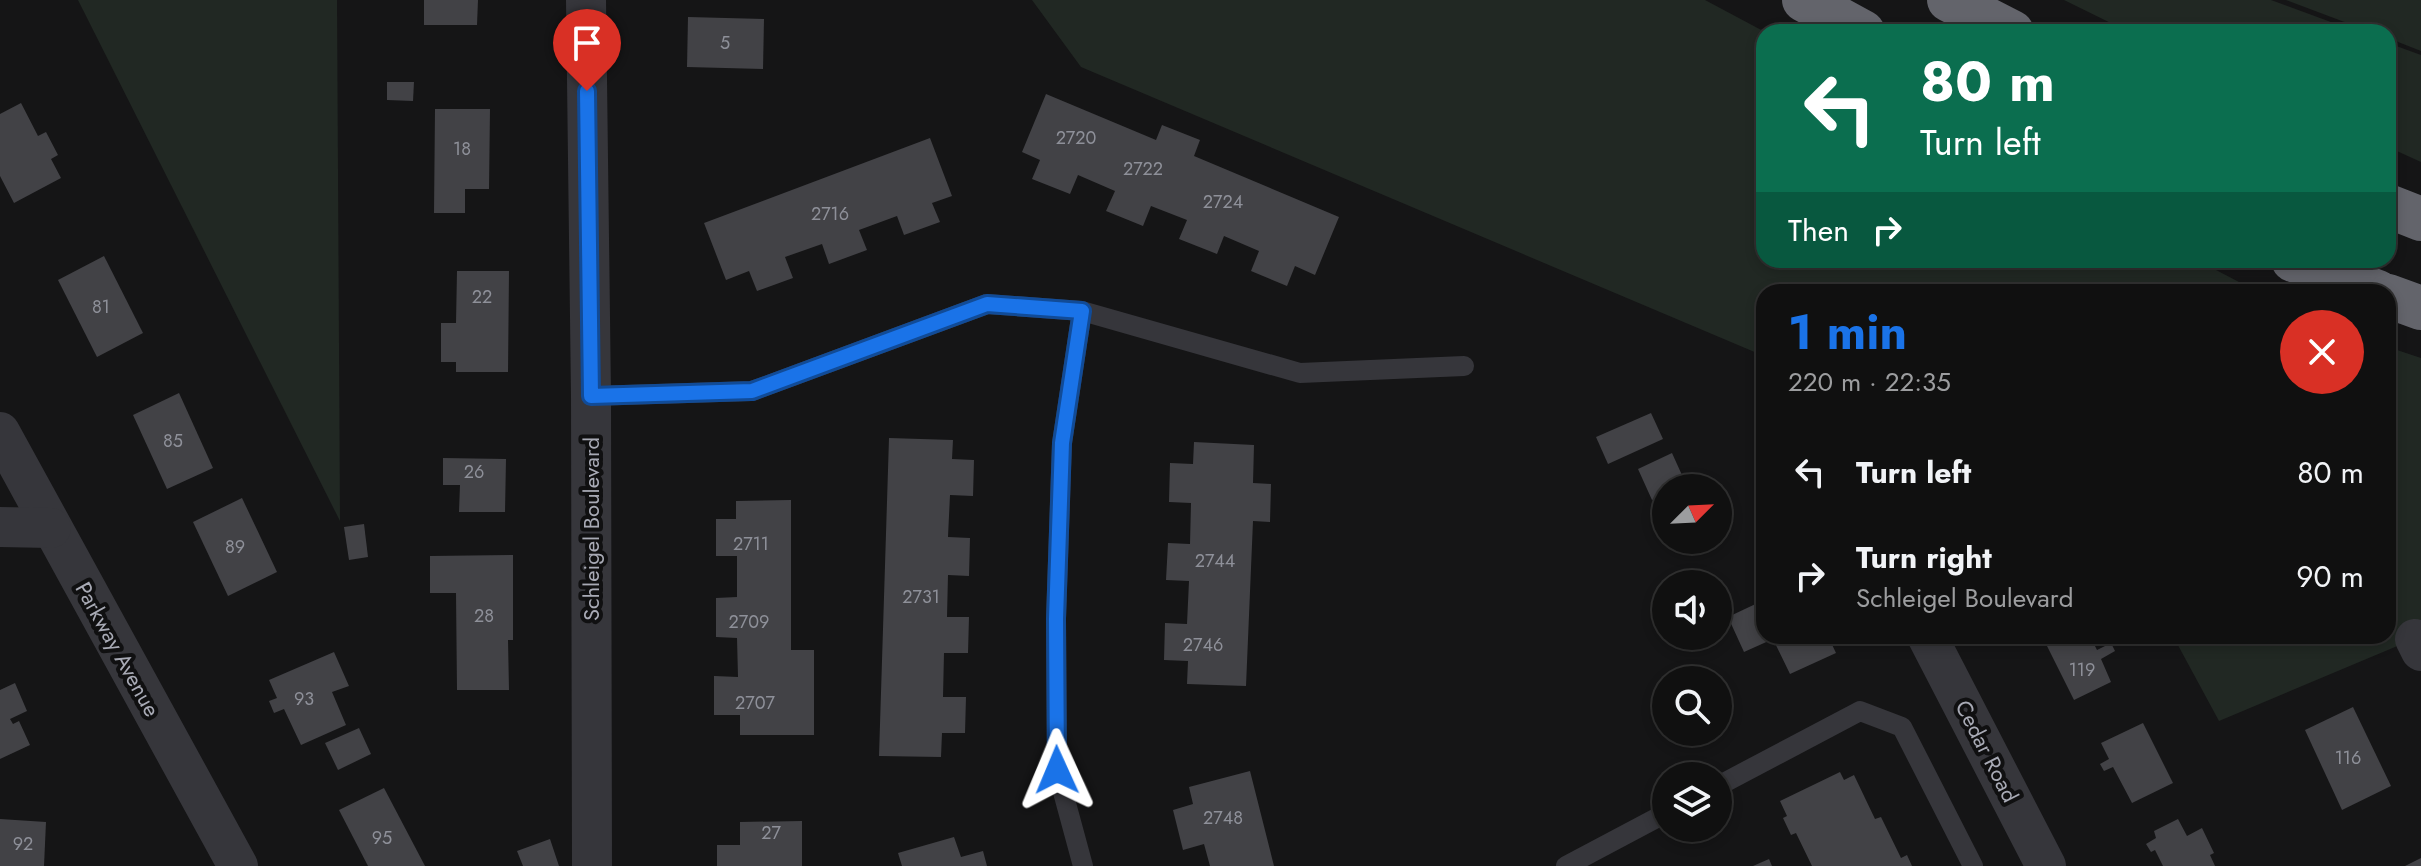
<!DOCTYPE html>
<meta charset="utf-8">
<style>
body{margin:0;font-family:Jost,sans-serif;background:#191919;color:#f1f3f6;height:100vh;display:flex;flex-direction:column;font-size:30px;white-space:nowrap}
*{box-sizing:border-box;margin:0}
p{font-size:26px;color:#9c9d9f}
.icon{flex:none;width:44px;height:44px;fill:none;stroke:currentColor;stroke-width:2;stroke-linecap:round;stroke-linejoin:round}
.map{position:relative;flex:1;overflow:hidden}
.side{position:absolute;left:1756px;top:284px;width:640px;height:360px;display:flex;flex-direction:column;background:#101010;border-radius:24px;box-shadow:0 4px 12px #0003,0 0 0 2px #303030}
.side>*{flex:none}
.hud{position:absolute;left:1756px;top:24px;width:640px;height:244px;border-radius:24px;box-shadow:0 4px 12px #0003,0 0 0 2px #303030;background:#0b6e4f;color:#fff;overflow:hidden}
.needle{width:52px;rotate:66deg}
.tools{position:absolute;left:1652px;top:474px;display:grid;gap:16px}
.tools a{display:grid;place-items:center;width:80px;height:80px;border-radius:50%;background:#101010;box-shadow:0 4px 12px #0003,0 0 0 2px #303030;font-size:40px}
.pin{position:absolute;display:grid;place-items:center;width:68px;height:68px;color:#fff;margin:-82px -34px;border-radius:50% 50% 50% 0;rotate:-45deg;box-shadow:0 0 8px #0007}
.pin .icon{rotate:45deg}
.me{position:absolute;width:88px;margin:-44px;rotate:359deg;stroke-linejoin:round;filter:drop-shadow(0 0 6px #0008)}
.turn{display:flex;align-items:center;gap:28px;height:168px;padding:0 32px;font-size:36px}
.turn .icon{width:104px;height:104px;stroke-width:2.5}
.turn b{display:block;font-size:56px;line-height:68px}
.then{display:flex;align-items:center;height:76px;padding:0 32px;background:#0003;gap:16px;font-size:30px}
.round{display:grid;place-items:center;flex:none;width:84px;height:84px;border-radius:42px;background:#191919}
.summary{display:flex;align-items:center;justify-content:space-between;height:136px;padding:0 32px}
h1{font-size:48px;font-weight:700;line-height:60px;color:#1a73e8}
ul{padding:0;list-style:none}
li{display:flex;align-items:center;gap:24px;height:104px;padding:0 32px}
li div{flex:1}
li b{display:block;font-size:30px}
li em{font-style:normal}
.map>svg:first-child{display:block}
.green{fill:#212823}
.building{fill:#424246}
.lines{fill:none;stroke-linecap:round;stroke-linejoin:round}
.service{stroke:#36363b;stroke-width:20}
.minor{stroke:#36363b;stroke-width:40}
.motorway{stroke:#63646b;stroke-width:44}
.route-casing{stroke:#114b97;stroke-width:20}
.route{stroke:#1a73e8;stroke-width:14}
.labels{text-anchor:middle;dominant-baseline:central;stroke-width:8;stroke-linejoin:round;paint-order:stroke}
.number-label{font-size:18px;fill:#8e9099}
.street-label{font-size:22px;fill:#a8aab5;stroke:#101011}
</style>
<div class="map">
<svg width="2421" height="866" viewBox="0 0 2421 866">
<rect width="100%" height="100%" fill="#151516"/>
<g class="green">
<path d="M 78,0 L 337,0 L 340,521 Z"/>
<path d="M 1032,0 L 1705,0 L 1765,32 L 1764,260 L 2197,260 L 2258,292 L 1764,292 L 1764,356 L 1081,67 Z"/>
<path d="M 2064,0 L 2271,0 L 2358,32 L 2129,32 Z"/>
<path d="M 2286,0 L 2421,0 L 2421,51 L 2388,38 L 2388,32 L 2371,32 Z"/>
<path d="M 2388,43 L 2421,55 L 2421,162 L 2388,147 Z"/>
<path d="M 2388,347 L 2421,358 L 2421,651 L 2414,639 L 2219,721 L 2173,636 L 2388,636 Z"/>
</g>
<g class="building">
<path d="M 424,0 L 478,0 L 477,25 L 424,25 Z"/>
<path d="M 688,17 L 764,19 L 763,69 L 687,67 Z"/>
<path d="M 387,82 L 414,82 L 413,101 L 387,100 Z"/>
<path d="M 1046,94 L 1156,140 L 1162,125 L 1200,140 L 1194,156 L 1339,217 L 1315,275 L 1295,266 L 1287,286 L 1251,271 L 1259,251 L 1224,236 L 1217,254 L 1179,239 L 1187,220 L 1151,206 L 1143,226 L 1106,211 L 1115,191 L 1078,175 L 1070,194 L 1032,179 L 1040,160 L 1022,152 Z"/>
<path d="M 21,103 L 38,136 L 46,132 L 58,155 L 51,159 L 61,178 L 14,203 L 0,176 L 0,114 Z"/>
<path d="M 435,109 L 490,109 L 489,189 L 465,189 L 465,213 L 434,213 Z"/>
<path d="M 930,138 L 952,196 L 932,203 L 940,222 L 904,235 L 897,216 L 859,230 L 867,250 L 829,264 L 822,244 L 785,257 L 793,278 L 757,291 L 749,271 L 726,280 L 704,223 Z"/>
<path d="M 104,256 L 143,333 L 97,357 L 58,280 Z"/>
<path d="M 457,271 L 509,271 L 508,372 L 456,372 L 456,362 L 441,362 L 441,323 L 456,323 Z"/>
<path d="M 179,393 L 213,468 L 167,489 L 133,415 Z"/>
<path d="M 1651,413 L 1663,439 L 1608,464 L 1596,437 Z"/>
<path d="M 889,438 L 953,440 L 952,459 L 974,460 L 973,496 L 950,495 L 948,537 L 970,538 L 969,576 L 948,575 L 947,617 L 969,617 L 968,653 L 944,653 L 943,697 L 966,697 L 965,733 L 942,733 L 941,757 L 879,756 Z"/>
<path d="M 1194,442 L 1254,445 L 1253,483 L 1271,484 L 1270,522 L 1253,521 L 1246,686 L 1187,684 L 1188,661 L 1164,660 L 1165,623 L 1187,624 L 1189,581 L 1166,580 L 1168,543 L 1190,544 L 1191,503 L 1169,502 L 1170,463 L 1193,464 Z"/>
<path d="M 1672,453 L 1686,484 L 1678,488 L 1666,488 L 1666,494 L 1652,500 L 1638,469 Z"/>
<path d="M 443,458 L 506,459 L 505,512 L 459,512 L 460,485 L 443,485 Z"/>
<path d="M 242,498 L 277,572 L 228,596 L 193,522 Z"/>
<path d="M 791,500 L 791,650 L 814,650 L 814,735 L 740,735 L 740,715 L 714,715 L 714,676 L 738,677 L 737,638 L 716,637 L 716,598 L 737,597 L 737,556 L 716,556 L 716,519 L 736,519 L 736,501 Z"/>
<path d="M 364,524 L 368,557 L 349,560 L 344,527 Z"/>
<path d="M 513,555 L 513,640 L 508,640 L 509,690 L 457,690 L 456,593 L 430,593 L 430,556 Z"/>
<path d="M 1764,600 L 1764,636 L 1828,636 L 1836,653 L 1790,674 L 1773,639 L 1744,652 L 1728,617 Z"/>
<path d="M 2042,636 L 2090,636 L 2097,650 L 2111,643 L 2115,651 L 2101,659 L 2111,682 L 2074,700 Z"/>
<path d="M 334,652 L 349,686 L 332,692 L 346,725 L 301,745 L 284,709 L 274,713 L 269,701 L 277,698 L 269,680 Z"/>
<path d="M 15,683 L 27,711 L 10,719 L 13,724 L 19,721 L 30,745 L 0,759 L 0,690 Z"/>
<path d="M 2353,707 L 2391,786 L 2342,810 L 2305,730 Z"/>
<path d="M 2143,723 L 2173,783 L 2132,803 L 2113,767 L 2104,771 L 2100,764 L 2109,759 L 2101,743 Z"/>
<path d="M 359,728 L 371,754 L 338,770 L 325,743 Z"/>
<path d="M 1250,771 L 1274,866 L 1210,866 L 1204,844 L 1183,850 L 1173,810 L 1193,804 L 1189,787 Z"/>
<path d="M 1840,772 L 1844,780 L 1854,775 L 1875,819 L 1881,817 L 1901,858 L 1907,855 L 1912,866 L 1812,866 L 1796,833 L 1791,835 L 1783,818 L 1787,816 L 1780,801 Z"/>
<path d="M 384,788 L 425,866 L 368,866 L 339,810 Z"/>
<path d="M 0,819 L 46,822 L 44,866 L 0,866 Z"/>
<path d="M 2178,819 L 2187,836 L 2202,828 L 2214,853 L 2210,855 L 2215,866 L 2163,866 L 2155,850 L 2151,852 L 2146,844 L 2156,838 L 2154,831 Z"/>
<path d="M 802,821 L 802,866 L 717,866 L 717,845 L 740,845 L 740,822 Z"/>
<path d="M 954,837 L 961,857 L 983,851 L 987,866 L 902,866 L 898,853 Z"/>
<path d="M 550,839 L 559,866 L 523,866 L 517,851 Z"/>
<path d="M 2421,858 L 2421,866 L 2405,866 Z"/>
<path d="M 1769,859 L 1772,866 L 1753,866 Z"/>
</g>
<g class="lines">
<g class="service">
<path d="M 1082,311 L 1062,443 L 1056,619 L 1057,770 L 1083,866"/>
<path d="M 591,396 L 752,391 L 987,304 L 1082,311 L 1300,373 L 1464,366"/>
<path d="M 1718,786 L 1860,711 L 1902,727 L 1973,866"/>
<path d="M 1566,866 L 1666,813"/>
</g>
<g class="minor">
<path d="M 586,0 L 591,396 L 592,866"/>
<path d="M 0,432 L 238,866"/>
<path d="M 0,527 L 51,528"/>
<path d="M 1927,636 L 2046,866"/>
<path d="M 2415,639 L 2421,651"/>
</g>
<g class="motorway">
<path d="M 1804,0 L 1863,32"/>
<path d="M 1949,0 L 2012,32"/>
<path d="M 2388,206 L 2421,219"/>
<path d="M 2293,260 L 2378,292"/>
<path d="M 2388,296 L 2421,308"/>
</g>
</g>
<g class="lines">
<defs>
<path id="route" d="M 587,91 L 591,396 L 752,391 L 987,304 L 1082,311 L 1062,443 L 1056,619 L 1057,770"/>
</defs>
<use href="#route" class="route-casing"/>
<use href="#route" class="route"/>
</g>
<g class="labels">
<g class="number-label">
<text x="725" y="43">5</text>
<text x="1076" y="138">2720</text>
<text x="462" y="149">18</text>
<text x="1143" y="169">2722</text>
<text x="1223" y="202">2724</text>
<text x="830" y="214">2716</text>
<text x="482" y="297">22</text>
<text x="101" y="307">81</text>
<text x="173" y="441">85</text>
<text x="474" y="472">26</text>
<text x="751" y="544">2711</text>
<text x="235" y="547">89</text>
<text x="1215" y="561">2744</text>
<text x="921" y="597">2731</text>
<text x="484" y="616">28</text>
<text x="749" y="622">2709</text>
<text x="1203" y="645">2746</text>
<text x="2082" y="670">119</text>
<text x="304" y="699">93</text>
<text x="755" y="703">2707</text>
<text x="2348" y="758">116</text>
<text x="1223" y="818">2748</text>
<text x="771" y="833">27</text>
<text x="382" y="838">95</text>
<text x="23" y="844">92</text>
</g>
<g class="street-label">
<text transform="translate(591 529) rotate(-90)">Schleigel Boulevard</text>
<text transform="translate(118 649) rotate(61)">Parkway Avenue</text>
<text transform="translate(1987 751) rotate(63)">Cedar Road</text>
</g>
</g>
</svg>
<div class="tools">
<a><svg class="needle" viewBox="-14 -14 28 28"><path d="M0-13l5 13h-10z" fill="#e53935"/><path d="M0 13l5-13h-10z" fill="#9c9d9f"/></svg></a>
<a><svg class="icon" aria-label="sound" viewBox="0 0 24 24"><path d="M4 9h4l5-4v14l-5-4H4zM17 9q2 3 0 6"/></svg></a>
<a><svg class="icon" aria-label="search" viewBox="0 0 24 24"><circle cx="10" cy="10" r="6"/><path d="M15 15l6 6"/></svg></a>
<a><svg class="icon" aria-label="layers" viewBox="0 0 24 24"><path d="M12 4l9 5-9 5-9-5zM3 14l9 5 9-5"/></svg></a>
</div>
<div class="pin" style="left:587px;top:91px;background:#d93025"><svg class="icon" aria-label="arrive" viewBox="0 0 24 24"><path d="M6 21V4h12l-3 4 3 4H6"/></svg></div>
<svg class="me" style="left:1057px;top:770px" viewBox="-20 -20 40 40"><path d="M0-17L14 15 0 8-14 15z" fill="#1a73e8" stroke="#fff" stroke-width="4"/></svg>
<div class="hud">
<div class="turn"><svg class="icon" aria-label="left" viewBox="0 0 24 24"><path d="M17 20v-9H6M10 6l-5 5 5 5"/></svg><div><b>80 m</b>Turn left</div></div>
<div class="then">Then<svg class="icon" aria-label="right" viewBox="0 0 24 24"><path d="M7 20v-9h11M14 6l5 5-5 5"/></svg></div>
</div>
<section class="side">
<div class="summary"><div><h1>1 min</h1><p>220 m · 22:35</p></div><a class="round" style="background:#d93025;color:#fff"><svg class="icon" aria-label="close" viewBox="0 0 24 24"><path d="M6 6l12 12M18 6L6 18"/></svg></a></div>
<ul>
<li><svg class="icon" aria-label="left" viewBox="0 0 24 24"><path d="M17 20v-9H6M10 6l-5 5 5 5"/></svg><div><b>Turn left</b></div><em>80 m</em></li>
<li><svg class="icon" aria-label="right" viewBox="0 0 24 24"><path d="M7 20v-9h11M14 6l5 5-5 5"/></svg><div><b>Turn right</b><p>Schleigel Boulevard</p></div><em>90 m</em></li>
</ul>
</section>
</div>
